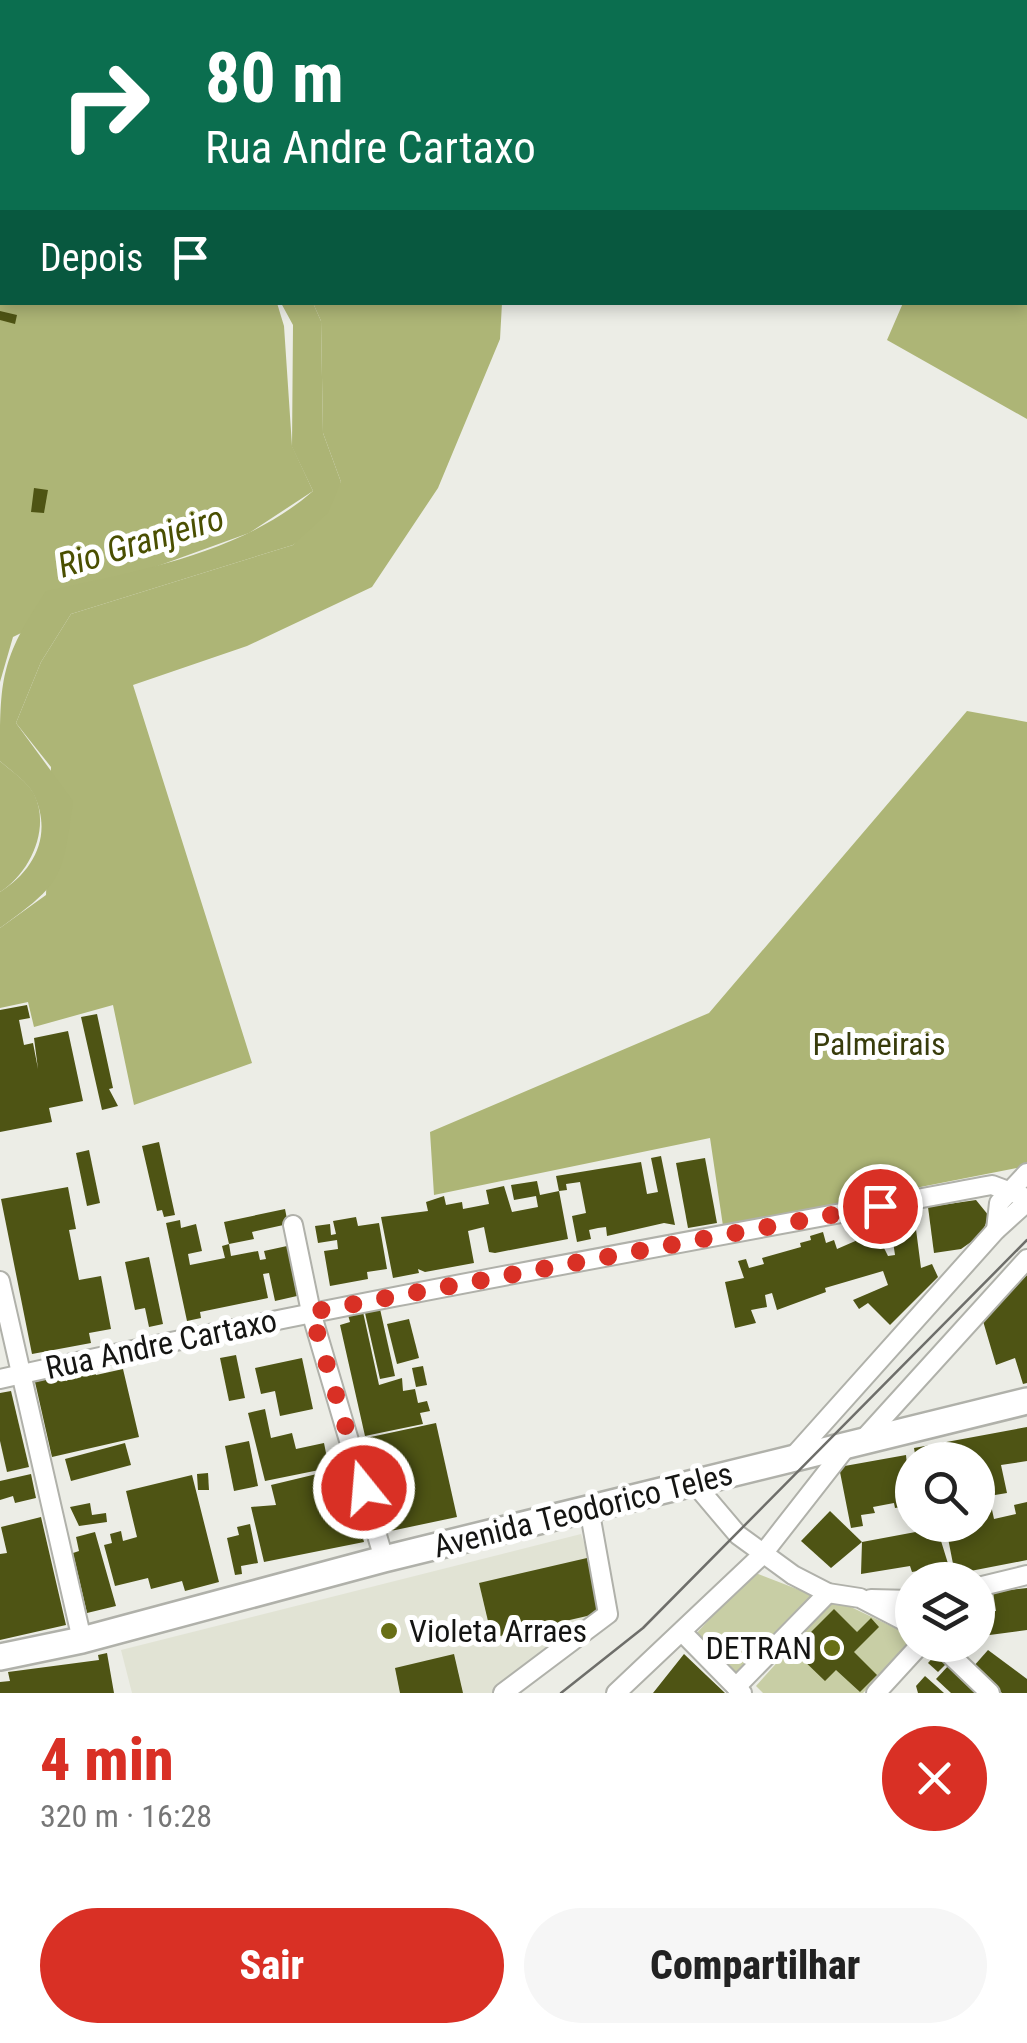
<!DOCTYPE html>
<html lang="pt">
<meta charset="utf-8">
<style>
body{margin:0;font-family:"Roboto Condensed",sans-serif;background:#f6f6f6;color:#222;height:100vh;display:flex;flex-direction:column;font-size:38px;white-space:nowrap}
*{box-sizing:border-box;margin:0}
p{font-size:32px;color:#767676}
.icon{flex:none;width:55px;height:55px;fill:none;stroke:currentColor;stroke-width:2;stroke-linecap:round;stroke-linejoin:round}
.map{position:relative;height:1693px;overflow:hidden}
.side{display:flex;flex-direction:column;background:#fff;flex:1}
.side>*{flex:none}
.guide{position:absolute;left:0px;top:0px;width:1028px;height:305px;box-shadow:0 5px 15px #0003;background:#0b6e4f;color:#fff;overflow:hidden}
.fabs{position:absolute;left:895px;top:1442px;display:grid;gap:20px}
.fabs a{display:grid;place-items:center;width:100px;height:100px;border-radius:50%;background:#fff;box-shadow:0 5px 15px #0003;font-size:50px}
.pin{position:absolute;display:grid;place-items:center;width:85px;height:85px;color:#fff;margin:-42px;border:5px solid #fff;border-radius:50%;box-shadow:0 2px 10px #0007}
.me{position:absolute;width:110px;margin:-55px;rotate:343deg;stroke-linejoin:round;filter:drop-shadow(0 0 8px #0008)}
.turn{display:flex;align-items:center;gap:35px;height:210px;padding:0 40px;font-size:45px}
.turn .icon{width:130px;height:130px;stroke-width:2.5}
.turn b{display:block;font-size:70px;line-height:85px}
.then{display:flex;align-items:center;height:95px;padding:0 40px;background:#0003;gap:20px;font-size:38px}
.round{display:grid;place-items:center;flex:none;width:105px;height:105px;border-radius:52px;background:#f6f6f6}
.summary{display:flex;align-items:center;justify-content:space-between;height:170px;padding:0 40px}
h1{font-size:60px;font-weight:800;line-height:75px;color:#d93025}
.action{display:flex;gap:20px;margin-top:auto;padding:20px 40px}
.action a{flex:1;height:115px;border-radius:60px;background:#d93025;color:#fff;font-size:40px;font-weight:800;line-height:115px;text-align:center}
.action a+a{background:#f6f6f6;color:#222}
.map>svg:first-child{display:block}
.built{fill:#e1e3d4}
.green{fill:#c8cea5}
.forest{fill:#adb576}
.water{fill:#acb475}
.building{fill:#4e5414}
.lines{fill:none;stroke-linecap:round;stroke-linejoin:round}
.minor-casing{stroke:#b0b1aa;stroke-width:22}
.secondary-casing{stroke:#b0b1aa;stroke-width:30}
.minor{stroke:#fff;stroke-width:18}
.secondary{stroke:#fff;stroke-width:25}
.tram{stroke:#6e6e6a;stroke-width:2.5}
.route{stroke:#d93025;stroke-width:18;stroke-dasharray:0 32.4}
.poi-dot{fill:#686f16;stroke:#fff;stroke-width:4}
.labels{text-anchor:middle;dominant-baseline:central;stroke-width:10;stroke-linejoin:round;paint-order:stroke}
.park-label{font-size:32px;fill:#383c0b;stroke:#fff}
.street-label{font-size:32px;fill:#151513;stroke:#fff}
.poi-label{font-size:32px;fill:#151513;stroke:#fff;text-anchor:start}
.water-label{font-size:35px;font-style:italic;fill:#4a4f01;stroke:#fff}
</style>
<div class="map">
<svg width="1027" height="1693" viewBox="0 0 1027 1693">
<rect width="100%" height="100%" fill="#ecede6"/>
<path class="built" d="M 581,1534 L 609,1612 L 497,1693 L 132,1693 L 121,1650 Z"/>
<g class="green">
<path d="M 753,1572 L 815,1596 L 735,1674 L 694,1636 Z"/>
<path d="M 834,1599 L 912,1636 L 912,1644 L 863,1693 L 763,1693 L 756,1686 Z"/>
</g>
<g class="forest">
<path d="M 0,0 L 235,0 L 2,2 L 2,302 L 277,303 L 284,326 L 292,446 L 313,491 L 249,533 L 155,567 L 13,637 L 0,682 Z"/>
<path d="M 1027,22 L 1027,419 L 887,340 L 903,303 L 1025,302 Z"/>
<path d="M 313,303 L 502,303 L 500,339 L 438,488 L 372,587 L 247,646 L 133,685 L 252,1063 L 134,1105 L 113,1005 L 34,1027 L 28,1002 L 0,1008 L 0,928 L 46,895 L 51,767 L 16,723 L 41,662 L 71,614 L 293,545 L 341,482 L 323,433 L 321,321 Z"/>
<path d="M 967,711 L 1027,722 L 1027,1166 L 723,1226 L 710,1138 L 434,1195 L 430,1132 L 709,1013 Z"/>
<path d="M 0,761 C 11,771 28,782 34,794 C 51,828 30,873 0,892 Z"/>
</g>
<path class="water" d="M 281,303 L 313,303 L 321,321 L 323,433 L 341,482 L 328,513 L 293,545 L 71,614 L 41,662 L 16,723 L 73,801 C 63,877 63,883 0,928 L 0,892 C 34,871 53,835 34,795 C 28,782 11,771 0,761 C 0,679 0,660 46,591 C 136,571 241,554 313,491 L 292,447 L 293,325 Z"/>
<g class="building">
<path d="M 0,311 L 17,315 L 15,324 L 0,320 Z"/>
<path d="M 34,488 L 48,490 L 44,513 L 31,512 Z"/>
<path d="M 27,1005 L 30,1018 L 19,1020 L 24,1045 L 33,1043 L 38,1069 L 34,1038 L 68,1031 L 83,1101 L 49,1108 L 52,1122 L 0,1132 L 0,1010 Z"/>
<path d="M 97,1014 L 113,1088 L 109,1089 L 118,1106 L 102,1110 L 81,1017 Z"/>
<path d="M 159,1142 L 175,1215 L 164,1217 L 162,1210 L 157,1211 L 142,1146 Z"/>
<path d="M 89,1150 L 100,1203 L 87,1206 L 76,1153 Z"/>
<path d="M 661,1156 L 675,1225 L 664,1223 L 607,1236 L 606,1227 L 598,1228 L 589,1230 L 591,1239 L 577,1242 L 572,1216 L 586,1213 L 580,1182 L 566,1184 L 567,1190 L 559,1191 L 568,1239 L 495,1253 L 489,1252 L 484,1227 L 468,1231 L 474,1263 L 425,1272 L 418,1269 L 419,1273 L 393,1278 L 381,1217 L 428,1211 L 426,1202 L 444,1196 L 446,1205 L 462,1202 L 463,1209 L 489,1204 L 486,1190 L 504,1186 L 512,1212 L 538,1207 L 536,1196 L 514,1200 L 511,1185 L 537,1181 L 540,1195 L 559,1191 L 556,1176 L 641,1162 L 647,1194 L 658,1192 L 651,1158 Z"/>
<path d="M 705,1158 L 717,1223 L 688,1228 L 676,1163 Z"/>
<path d="M 68,1187 L 76,1229 L 69,1230 L 79,1280 L 101,1276 L 111,1329 L 89,1333 L 91,1343 L 32,1354 L 1,1199 Z"/>
<path d="M 976,1200 L 989,1216 L 981,1235 L 961,1249 L 934,1253 L 928,1207 Z"/>
<path d="M 285,1209 L 288,1224 L 252,1232 L 254,1239 L 229,1244 L 231,1256 L 258,1251 L 260,1260 L 266,1259 L 264,1251 L 287,1246 L 297,1296 L 275,1301 L 269,1273 L 263,1274 L 268,1298 L 200,1312 L 201,1318 L 187,1321 L 166,1223 L 180,1220 L 181,1228 L 196,1224 L 202,1251 L 188,1254 L 190,1265 L 225,1258 L 222,1246 L 229,1244 L 224,1222 Z"/>
<path d="M 889,1214 L 914,1214 L 921,1268 L 932,1264 L 938,1277 L 890,1325 L 868,1303 L 859,1309 L 853,1300 L 888,1285 L 883,1271 L 825,1288 L 826,1292 L 777,1310 L 772,1293 L 765,1295 L 767,1307 L 751,1310 L 756,1323 L 735,1328 L 725,1282 L 744,1278 L 738,1261 L 746,1259 L 749,1268 L 764,1264 L 762,1258 L 801,1247 L 800,1243 L 811,1240 L 810,1236 L 823,1232 L 826,1243 L 834,1240 L 837,1249 L 876,1232 L 888,1256 L 895,1255 Z"/>
<path d="M 356,1217 L 358,1226 L 379,1223 L 387,1269 L 367,1272 L 368,1279 L 330,1286 L 324,1251 L 338,1249 L 337,1240 L 318,1243 L 315,1226 L 330,1224 L 331,1235 L 336,1234 L 333,1221 Z"/>
<path d="M 149,1257 L 163,1324 L 149,1327 L 145,1308 L 135,1310 L 125,1262 Z"/>
<path d="M 1027,1275 L 1027,1383 L 1023,1384 L 1015,1358 L 996,1365 L 983,1321 Z"/>
<path d="M 380,1309 L 395,1376 L 380,1379 L 365,1313 Z"/>
<path d="M 363,1312 L 379,1385 L 402,1378 L 403,1391 L 415,1389 L 418,1403 L 427,1401 L 430,1411 L 420,1413 L 423,1424 L 365,1436 L 340,1325 L 350,1322 L 348,1315 Z"/>
<path d="M 409,1319 L 419,1358 L 397,1364 L 387,1324 Z"/>
<path d="M 236,1355 L 245,1398 L 229,1401 L 220,1358 Z"/>
<path d="M 302,1358 L 313,1409 L 280,1416 L 275,1391 L 261,1394 L 255,1368 Z"/>
<path d="M 423,1366 L 427,1385 L 416,1387 L 412,1368 Z"/>
<path d="M 94,1369 L 96,1375 L 123,1369 L 139,1437 L 52,1457 L 35,1382 L 65,1375 L 66,1381 Z"/>
<path d="M 11,1391 L 29,1467 L 7,1472 L 0,1441 L 0,1393 Z"/>
<path d="M 265,1409 L 271,1438 L 292,1433 L 296,1449 L 324,1443 L 329,1468 L 265,1481 L 248,1413 Z"/>
<path d="M 436,1423 L 457,1517 L 386,1532 L 366,1438 Z"/>
<path d="M 1027,1427 L 1027,1461 L 1001,1465 L 1007,1493 L 989,1496 L 994,1519 L 1016,1514 L 1014,1505 L 1027,1502 L 1027,1560 L 955,1574 L 946,1528 L 983,1521 L 978,1460 L 916,1460 L 914,1448 Z"/>
<path d="M 249,1441 L 258,1486 L 234,1491 L 225,1446 Z"/>
<path d="M 125,1443 L 131,1465 L 71,1481 L 65,1459 Z"/>
<path d="M 906,1455 L 912,1515 L 908,1516 L 907,1506 L 895,1508 L 894,1503 L 873,1507 L 875,1513 L 861,1515 L 863,1526 L 851,1528 L 839,1467 Z"/>
<path d="M 346,1467 L 364,1542 L 264,1562 L 251,1507 L 276,1505 L 271,1485 Z"/>
<path d="M 208,1473 L 209,1490 L 198,1490 L 197,1474 Z"/>
<path d="M 31,1474 L 36,1498 L 15,1503 L 13,1496 L 0,1500 L 0,1481 Z"/>
<path d="M 192,1475 L 219,1582 L 185,1591 L 182,1581 L 151,1589 L 148,1578 L 115,1586 L 104,1545 L 112,1543 L 110,1534 L 121,1531 L 123,1541 L 137,1537 L 126,1491 Z"/>
<path d="M 90,1503 L 92,1515 L 106,1513 L 107,1522 L 79,1526 L 70,1507 Z"/>
<path d="M 830,1511 L 862,1542 L 831,1568 L 801,1541 Z"/>
<path d="M 41,1517 L 66,1625 L 0,1640 L 0,1554 L 7,1553 L 1,1527 Z"/>
<path d="M 250,1524 L 258,1563 L 241,1566 L 242,1574 L 235,1575 L 227,1538 L 239,1535 L 237,1527 Z"/>
<path d="M 937,1528 L 950,1570 L 933,1578 L 929,1569 L 912,1572 L 910,1566 L 861,1574 L 862,1542 Z"/>
<path d="M 95,1532 L 116,1606 L 87,1613 L 73,1553 L 79,1551 L 76,1537 Z"/>
<path d="M 587,1558 L 600,1613 L 492,1638 L 479,1583 Z"/>
<path d="M 1027,1588 L 1027,1630 L 982,1636 L 978,1613 L 996,1611 L 993,1592 Z"/>
<path d="M 834,1609 L 857,1632 L 871,1618 L 879,1627 L 854,1652 L 877,1675 L 860,1692 L 836,1670 L 825,1681 L 799,1656 L 811,1644 L 805,1638 Z"/>
<path d="M 988,1650 L 1027,1679 L 1027,1693 L 1002,1693 L 973,1667 Z"/>
<path d="M 107,1653 L 114,1693 L 0,1693 L 0,1682 L 10,1681 L 8,1672 L 99,1660 L 98,1655 Z"/>
<path d="M 937,1653 L 947,1663 L 938,1672 L 928,1663 Z"/>
<path d="M 454,1654 L 463,1693 L 400,1693 L 395,1668 Z"/>
<path d="M 684,1654 L 706,1675 L 725,1693 L 653,1693 Z"/>
<path d="M 950,1664 L 981,1693 L 951,1693 L 936,1679 Z"/>
<path d="M 925,1676 L 944,1693 L 918,1693 L 916,1686 Z"/>
</g>
<g class="lines">
<defs>
<g id="minor">
<path d="M 293,1225 L 311,1312 L 384,1559"/>
<path d="M 996,1230 L 999,1203 L 1027,1173"/>
<path d="M 0,1281 L 82,1640"/>
<path d="M 0,1379 C 329,1305 661,1247 992,1185 L 1027,1198"/>
<path d="M 860,1443 L 1027,1259"/>
<path d="M 791,1459 L 996,1230 L 1027,1202"/>
<path d="M 694,1483 L 738,1535 L 793,1575 L 828,1593 L 860,1598 L 912,1625"/>
<path d="M 978,1587 L 1027,1575"/>
<path d="M 871,1599 L 912,1600"/>
<path d="M 682,1632 L 742,1693"/>
<path d="M 940,1645 L 990,1693"/>
<path d="M 736,1687 L 828,1593"/>
<path d="M 503,1693 L 608,1614 L 589,1508"/>
<path d="M 616,1693 L 762,1555 L 848,1445"/>
<path d="M 876,1693 L 920,1645"/>
</g>
<path id="secondary" d="M 0,1657 L 82,1640 L 384,1559 L 1027,1401"/>
</defs>
<use href="#minor" class="minor-casing"/>
<use href="#secondary" class="secondary-casing"/>
<use href="#minor" class="minor"/>
<use href="#secondary" class="secondary"/>
<path class="tram" d="M 561,1693 L 643,1628 L 1027,1240"/>
</g>
<g class="lines">
<path class="route" d="M 364,1488 L 311,1312 L 880,1206"/>
</g>
<g class="poi-dot">
<circle cx="389" cy="1631" r="10"/>
<circle cx="832" cy="1648" r="10"/>
</g>
<g class="labels">
<g class="park-label">
<text x="879" y="1044">Palmeirais</text>
</g>
<g class="street-label">
<text transform="translate(161 1344) rotate(-12)">Rua Andre Cartaxo</text>
<text transform="translate(583 1510) rotate(-14)">Avenida Teodorico Teles</text>
</g>
<g class="poi-label">
<text x="409" y="1631">Violeta Arraes</text>
<text x="812" y="1648" text-anchor="end">DETRAN</text>
</g>
<g class="water-label">
<text transform="translate(141 542) rotate(-17)">Rio Granjeiro</text>
</g>
</g>
</svg>
<div class="fabs">
<a><svg class="icon" aria-label="search" viewBox="0 0 24 24"><circle cx="10" cy="10" r="6"/><path d="M15 15l6 6"/></svg></a>
<a><svg class="icon" aria-label="layers" viewBox="0 0 24 24"><path d="M12 4l9 5-9 5-9-5zM3 14l9 5 9-5"/></svg></a>
</div>
<div class="pin" style="left:880px;top:1206px;background:#d93025"><svg class="icon" aria-label="arrive" viewBox="0 0 24 24"><path d="M6 21V4h12l-3 4 3 4H6"/></svg></div>
<svg class="me" style="left:364px;top:1488px" viewBox="-20 -20 40 40"><circle r="17" fill="#d93025" stroke="#fff" stroke-width="3"/><path d="M0-11L8 9 0 5-8 9z" fill="#fff"/></svg>
<div class="guide">
<div class="turn"><svg class="icon" aria-label="right" viewBox="0 0 24 24"><path d="M7 20v-9h11M14 6l5 5-5 5"/></svg><div><b>80 m</b>Rua Andre Cartaxo</div></div>
<div class="then">Depois<svg class="icon" aria-label="arrive" viewBox="0 0 24 24"><path d="M6 21V4h12l-3 4 3 4H6"/></svg></div>
</div>
</div>
<section class="side">
<div class="summary"><div><h1>4 min</h1><p>320 m · 16:28</p></div><a class="round" style="background:#d93025;color:#fff"><svg class="icon" aria-label="close" viewBox="0 0 24 24"><path d="M6 6l12 12M18 6L6 18"/></svg></a></div>
<div class="action"><a>Sair</a><a>Compartilhar</a></div>
</section>
